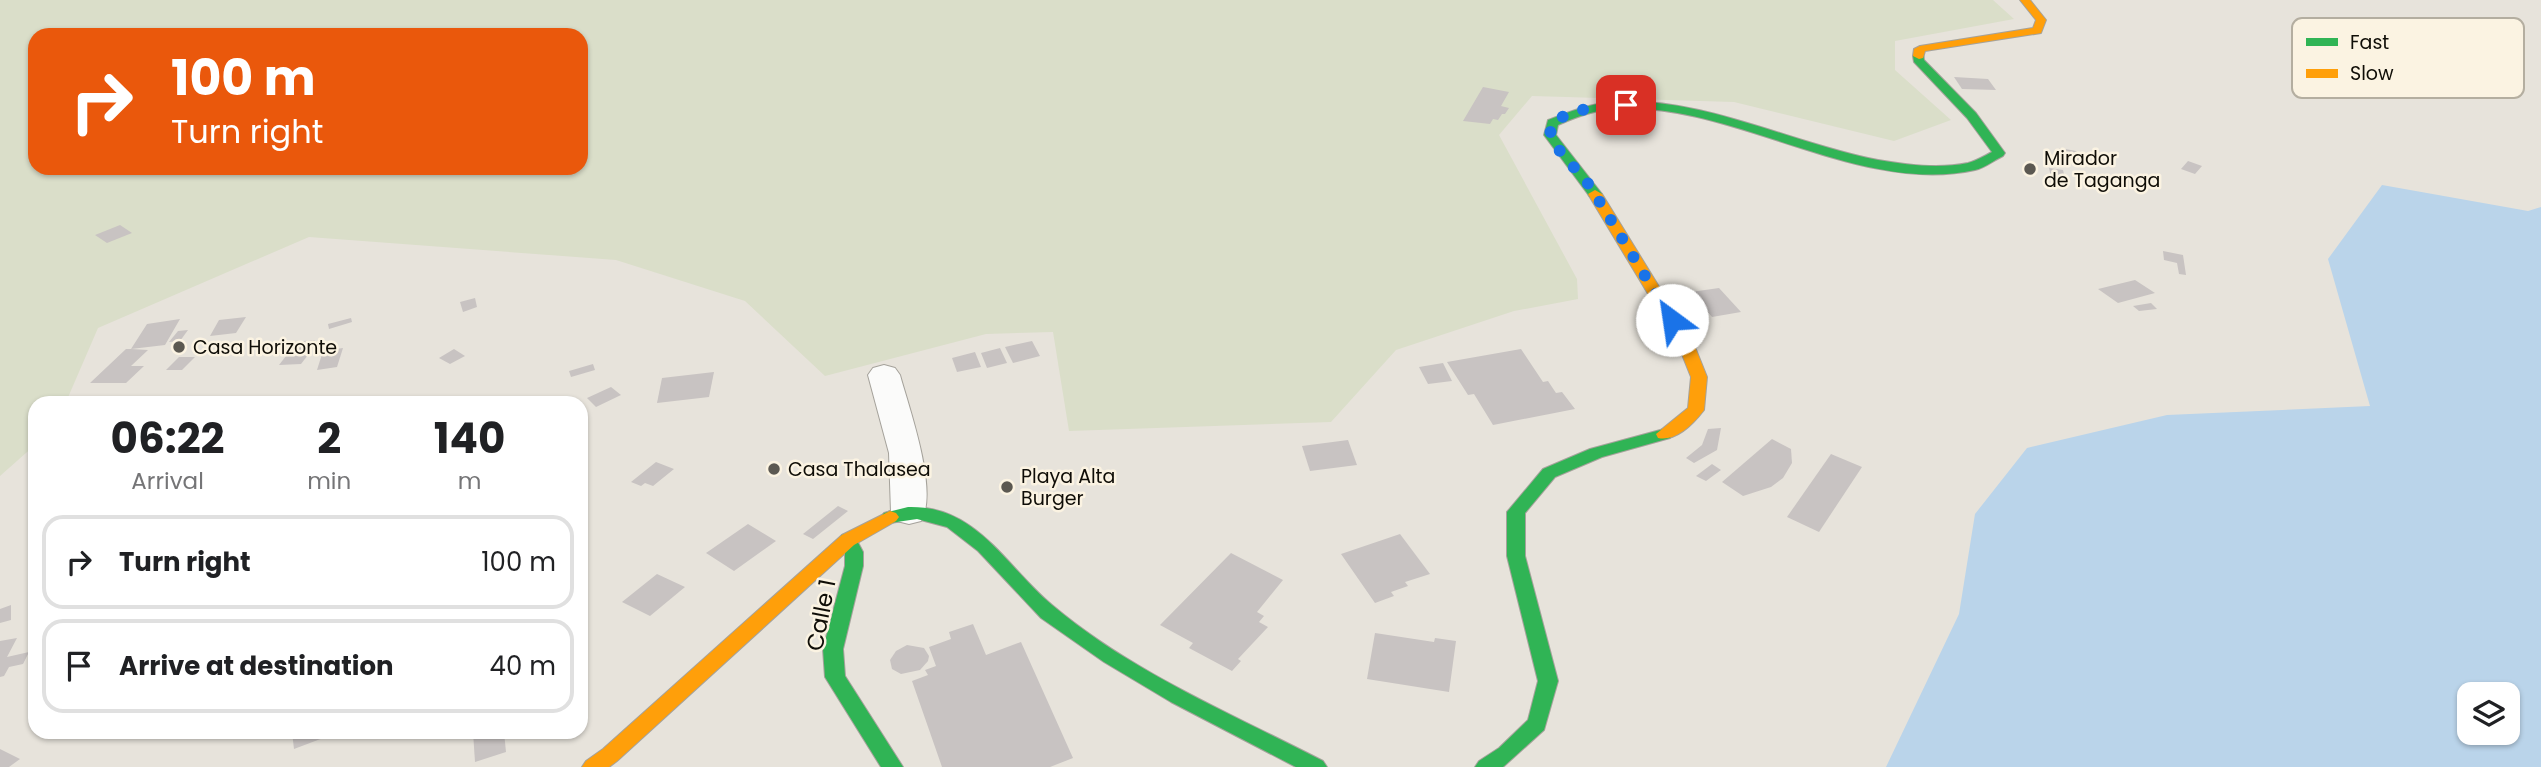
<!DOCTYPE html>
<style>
body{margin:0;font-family:Poppins,sans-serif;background:#f6f6f6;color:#202124;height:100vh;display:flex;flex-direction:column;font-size:26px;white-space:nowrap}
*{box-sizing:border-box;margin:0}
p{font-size:23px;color:#757577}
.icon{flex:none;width:38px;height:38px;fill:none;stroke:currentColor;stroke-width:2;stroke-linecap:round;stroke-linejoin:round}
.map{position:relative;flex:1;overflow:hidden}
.panel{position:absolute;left:28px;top:396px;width:560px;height:343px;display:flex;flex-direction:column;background:#fff;border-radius:21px;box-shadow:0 2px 5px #0004}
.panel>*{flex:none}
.banner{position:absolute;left:28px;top:28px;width:560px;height:147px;border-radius:21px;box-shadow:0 2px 5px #0004;background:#ea580c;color:#fff;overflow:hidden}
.tools{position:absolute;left:2457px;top:682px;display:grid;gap:14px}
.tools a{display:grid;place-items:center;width:63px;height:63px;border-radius:14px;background:#fff;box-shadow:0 2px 5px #0004;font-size:35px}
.pin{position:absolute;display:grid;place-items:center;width:60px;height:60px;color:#fff;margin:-30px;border-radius:14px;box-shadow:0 4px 10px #0006}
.me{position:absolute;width:77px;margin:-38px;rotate:329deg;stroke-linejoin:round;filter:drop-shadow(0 0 5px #0008)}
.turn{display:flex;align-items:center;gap:24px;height:147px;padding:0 28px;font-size:32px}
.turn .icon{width:91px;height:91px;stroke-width:2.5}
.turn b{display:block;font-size:49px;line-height:60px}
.eta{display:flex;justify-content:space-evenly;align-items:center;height:119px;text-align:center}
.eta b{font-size:42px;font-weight:700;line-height:49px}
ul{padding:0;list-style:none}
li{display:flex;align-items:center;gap:21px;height:94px;margin:0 14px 10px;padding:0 14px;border:4px solid #e0e0e0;border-radius:21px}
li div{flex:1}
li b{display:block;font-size:26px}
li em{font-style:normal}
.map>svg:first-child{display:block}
.green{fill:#dadec9;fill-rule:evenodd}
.water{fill:#bad4ea;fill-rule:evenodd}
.building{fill:#c8c3c2}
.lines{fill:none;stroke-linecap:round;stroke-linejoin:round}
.street-casing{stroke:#a5a29b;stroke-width:2}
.fast-casing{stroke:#a5a29b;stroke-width:2}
.slow-casing{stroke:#a5a29b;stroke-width:2}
.street{fill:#fbfbfa;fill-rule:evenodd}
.fast{fill:#30b455;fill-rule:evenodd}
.slow{fill:#ff9f0a;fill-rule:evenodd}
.route{stroke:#1a73e8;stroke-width:12;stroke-dasharray:0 21.6}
.poi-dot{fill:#5b5851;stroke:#fbf3e2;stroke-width:2.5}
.labels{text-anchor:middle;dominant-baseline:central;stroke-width:5;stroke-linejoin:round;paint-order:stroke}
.poi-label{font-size:19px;fill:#0f0d07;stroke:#fbf3e2;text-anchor:start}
.near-street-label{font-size:23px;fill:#0f0d07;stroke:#fbf3e2}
.key{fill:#fbf3e2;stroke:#b4aea0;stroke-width:2}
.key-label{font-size:19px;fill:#0f0d07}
</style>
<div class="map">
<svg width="2541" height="767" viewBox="0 0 2541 767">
<rect width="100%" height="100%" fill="#e7e3db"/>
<path class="green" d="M 0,0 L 1993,0 L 2014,19 L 1895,41 L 1895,70 L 1951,120 L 1894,141 L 1734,102 L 1532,96 L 1499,135 L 1577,279 L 1578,299 L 1514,311 L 1396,350 L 1331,422 L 1069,431 L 1053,332 L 986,334 L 825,376 L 745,301 L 616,260 L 309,237 L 98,328 L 66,402 L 35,402 L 35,445 L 0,476 ZM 35,35 L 581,35 L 581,168 L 35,168 Z"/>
<path class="water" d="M 2382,185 L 2528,211 L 2541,207 L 2541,767 L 1886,767 L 1959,614 L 1975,514 L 2027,448 L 2167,415 L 2370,406 L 2328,259 ZM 2469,695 L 2508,695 L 2508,733 L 2469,733 Z"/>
<g class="building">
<path d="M 1954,77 L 1988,79 L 1996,90 L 1962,89 Z"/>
<path d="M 1483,87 L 1509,92 L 1501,106 L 1509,108 L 1505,114 L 1502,114 L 1498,120 L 1493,119 L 1490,124 L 1463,121 Z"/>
<path d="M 2060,148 L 2076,151 L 2083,158 L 2074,161 L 2060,157 L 2055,151 Z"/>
<path d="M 2188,161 L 2202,166 L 2195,174 L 2181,169 Z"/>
<path d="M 2049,168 L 2063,170 L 2067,187 L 2053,185 Z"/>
<path d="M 120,225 L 132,233 L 107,243 L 95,235 Z"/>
<path d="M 2163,251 L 2183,255 L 2186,275 L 2179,274 L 2177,263 L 2164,260 Z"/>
<path d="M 2135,280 L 2155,293 L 2118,303 L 2098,289 Z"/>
<path d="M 1719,288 L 1741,312 L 1712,317 L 1691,292 Z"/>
<path d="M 475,298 L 477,307 L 463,312 L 460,302 Z"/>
<path d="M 2151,303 L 2157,309 L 2139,311 L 2133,306 Z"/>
<path d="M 246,317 L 236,333 L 210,336 L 219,320 Z"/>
<path d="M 351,318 L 352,322 L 329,329 L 328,324 Z"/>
<path d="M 180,319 L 165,345 L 131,349 L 148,350 L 131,366 L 144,366 L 126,383 L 90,383 L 126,349 L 131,349 L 147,324 Z"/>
<path d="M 188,330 L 180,341 L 169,342 L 178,331 Z"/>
<path d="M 315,340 L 307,353 L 284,355 L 293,342 Z"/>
<path d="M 1032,341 L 1040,356 L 1013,363 L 1005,347 Z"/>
<path d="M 343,348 L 337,367 L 317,370 L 323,351 Z"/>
<path d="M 1000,348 L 1007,363 L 987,368 L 981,353 Z"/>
<path d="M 454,349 L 465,356 L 450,364 L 439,358 Z"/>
<path d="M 1521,349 L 1543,382 L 1548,381 L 1556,393 L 1562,392 L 1575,409 L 1493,425 L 1474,394 L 1468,395 L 1447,362 Z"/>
<path d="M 975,352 L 981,367 L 957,372 L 952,358 Z"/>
<path d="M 308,355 L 301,364 L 279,365 L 286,356 Z"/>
<path d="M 179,357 L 195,357 L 182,370 L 166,370 Z"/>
<path d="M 1443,363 L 1452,381 L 1428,384 L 1419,367 Z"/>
<path d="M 593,364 L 595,370 L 571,377 L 569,371 Z"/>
<path d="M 714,372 L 709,397 L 657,403 L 662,378 Z"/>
<path d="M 611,387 L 621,395 L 596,407 L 587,398 Z"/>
<path d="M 1721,428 L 1717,450 L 1694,463 L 1686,458 L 1702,445 L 1708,429 Z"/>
<path d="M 1772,439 L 1791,449 L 1792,463 L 1783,478 L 1771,487 L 1743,496 L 1722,482 Z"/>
<path d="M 1348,440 L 1357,465 L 1310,471 L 1302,446 Z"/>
<path d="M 1831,454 L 1862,467 L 1819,532 L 1787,517 Z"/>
<path d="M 656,462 L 674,469 L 653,486 L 645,483 L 641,486 L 631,482 Z"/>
<path d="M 1712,464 L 1721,470 L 1706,481 L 1696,476 Z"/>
<path d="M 838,506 L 848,511 L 813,539 L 803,534 Z"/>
<path d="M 748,524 L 776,541 L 734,571 L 706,553 Z"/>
<path d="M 1400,534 L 1430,574 L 1405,582 L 1408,586 L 1391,592 L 1394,596 L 1375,603 L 1341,554 Z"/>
<path d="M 1231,553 L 1283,580 L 1257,612 L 1264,616 L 1259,622 L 1268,627 L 1238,659 L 1241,661 L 1232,671 L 1189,648 L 1193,643 L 1160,625 Z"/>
<path d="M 657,574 L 685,587 L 650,616 L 622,602 Z"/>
<path d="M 11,605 L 11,620 L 0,623 L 0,609 Z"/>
<path d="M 973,624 L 986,655 L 1021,642 L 1073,758 L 1050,767 L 942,767 L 912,681 L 928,675 L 925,670 L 936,666 L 929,647 L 951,639 L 949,632 Z"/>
<path d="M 1375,633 L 1434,642 L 1435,638 L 1456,641 L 1449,692 L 1367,679 Z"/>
<path d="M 17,638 L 7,657 L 29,652 L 23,664 L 9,667 L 4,676 L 0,677 L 0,641 Z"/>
<path d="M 907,645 L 924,648 L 929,656 L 928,661 L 920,670 L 901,674 L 892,669 L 890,660 L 896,651 Z"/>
<path d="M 292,732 L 339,732 L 294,749 Z"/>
<path d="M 473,732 L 504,732 L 506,752 L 475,762 Z"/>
<path d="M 0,749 L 20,759 L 9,767 L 0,767 Z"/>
</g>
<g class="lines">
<defs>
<path id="street" d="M 884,365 L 895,368 L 900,375 C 909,408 939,491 921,521 L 909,524 L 897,521 L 891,512 L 889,453 L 868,375 L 873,368 Z"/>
<g id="fast">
<path d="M 1919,53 L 1923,54 L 1924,60 L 1976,113 L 2005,153 L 2003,156 C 1994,160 1985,168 1975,170 C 1857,196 1731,100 1614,109 C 1594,110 1576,117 1558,125 L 1556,135 L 1602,194 L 1595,198 L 1590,197 L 1544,135 L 1548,120 C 1569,112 1591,103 1614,102 C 1702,96 1793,144 1878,160 C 1908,165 1938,169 1968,163 C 1976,161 1984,156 1992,152 L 1967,118 L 1914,62 L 1913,56 Z"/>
<path d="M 1664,429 L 1672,434 L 1670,438 L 1602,457 L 1555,477 L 1525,513 L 1525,556 L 1558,681 L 1544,730 L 1503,767 L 1475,767 L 1479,761 L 1499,748 L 1528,720 L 1538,681 L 1507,556 L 1507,512 L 1543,469 L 1590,449 Z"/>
<path d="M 908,507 C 977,505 1006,567 1052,605 C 1131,672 1232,714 1323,761 L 1327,767 L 1296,767 L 1171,702 L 1104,662 L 1041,618 L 978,551 L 947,527 L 917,519 L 890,523 L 884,521 L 881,517 L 884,513 Z"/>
<path d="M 848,534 L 854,535 L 863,552 L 863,566 L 843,649 L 845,676 L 903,767 L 881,767 L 825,677 L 823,649 L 845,566 L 845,552 L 839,540 L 842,535 Z"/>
</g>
<g id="slow">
<path d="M 2020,0 L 2030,0 L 2046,20 L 2041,33 L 1925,51 L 1923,58 L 1919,59 L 1913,56 L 1914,49 L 1920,46 L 2033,28 L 2036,20 Z"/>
<path d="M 1595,190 L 1602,194 L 1693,342 L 1707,377 L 1704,410 C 1694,423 1676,442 1658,438 L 1656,434 L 1688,408 L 1691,377 L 1677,342 L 1588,194 Z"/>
<path d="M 890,511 L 896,513 L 899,517 L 896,521 L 854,545 L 617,761 L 609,767 L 582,767 L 586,761 L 603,749 L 842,535 Z"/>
</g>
</defs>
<use href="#street" class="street-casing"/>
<use href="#fast" class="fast-casing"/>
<use href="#slow" class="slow-casing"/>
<use href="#street" class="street"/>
<use href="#fast" class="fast"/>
<use href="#slow" class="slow"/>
</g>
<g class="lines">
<path class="route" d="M 1626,105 C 1599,107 1575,107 1552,123 L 1550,135 L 1559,150 L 1590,186 L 1672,320"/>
</g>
<g class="poi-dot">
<circle cx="2030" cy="169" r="7"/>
<circle cx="179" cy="347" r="7"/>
<circle cx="774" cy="469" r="7"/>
<circle cx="1007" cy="487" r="7"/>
</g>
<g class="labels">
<g class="poi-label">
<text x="2044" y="158">Mirador<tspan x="2044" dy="22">de Taganga</tspan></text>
<text x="193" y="347">Casa Horizonte</text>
<text x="788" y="469">Casa Thalasea</text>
<text x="1021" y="476">Playa Alta<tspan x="1021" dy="22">Burger</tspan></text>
</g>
<g class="near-street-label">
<text transform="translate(821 615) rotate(-79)">Calle 1</text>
</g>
</g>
<rect x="2292" y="18" width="232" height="80" rx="10" class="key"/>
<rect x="2306" y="38" width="32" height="8" fill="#30b455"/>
<rect x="2306" y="69" width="32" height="9" fill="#ff9f0a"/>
<g class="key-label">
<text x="2350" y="49">Fast</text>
<text x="2350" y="80">Slow</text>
</g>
</svg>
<div class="tools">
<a><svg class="icon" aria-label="layers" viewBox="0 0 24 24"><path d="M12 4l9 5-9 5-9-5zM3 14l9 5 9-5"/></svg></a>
</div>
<div class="pin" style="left:1626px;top:105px;background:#d93025"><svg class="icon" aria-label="arrive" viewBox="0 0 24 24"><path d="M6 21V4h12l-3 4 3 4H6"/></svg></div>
<svg class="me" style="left:1672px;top:320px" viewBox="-20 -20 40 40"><circle r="19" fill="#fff"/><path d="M0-13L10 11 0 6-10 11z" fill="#1a73e8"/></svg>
<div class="banner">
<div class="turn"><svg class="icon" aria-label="right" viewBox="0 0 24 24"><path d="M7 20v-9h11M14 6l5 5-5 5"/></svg><div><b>100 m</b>Turn right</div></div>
</div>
<section class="panel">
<div class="eta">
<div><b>06:22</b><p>Arrival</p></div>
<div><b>2</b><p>min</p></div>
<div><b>140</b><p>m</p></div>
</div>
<ul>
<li><svg class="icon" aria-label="right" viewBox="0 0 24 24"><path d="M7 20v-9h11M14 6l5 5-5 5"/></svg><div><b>Turn right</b></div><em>100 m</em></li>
<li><svg class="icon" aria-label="arrive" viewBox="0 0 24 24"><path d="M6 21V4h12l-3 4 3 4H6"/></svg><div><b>Arrive at destination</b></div><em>40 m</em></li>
</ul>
</section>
</div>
